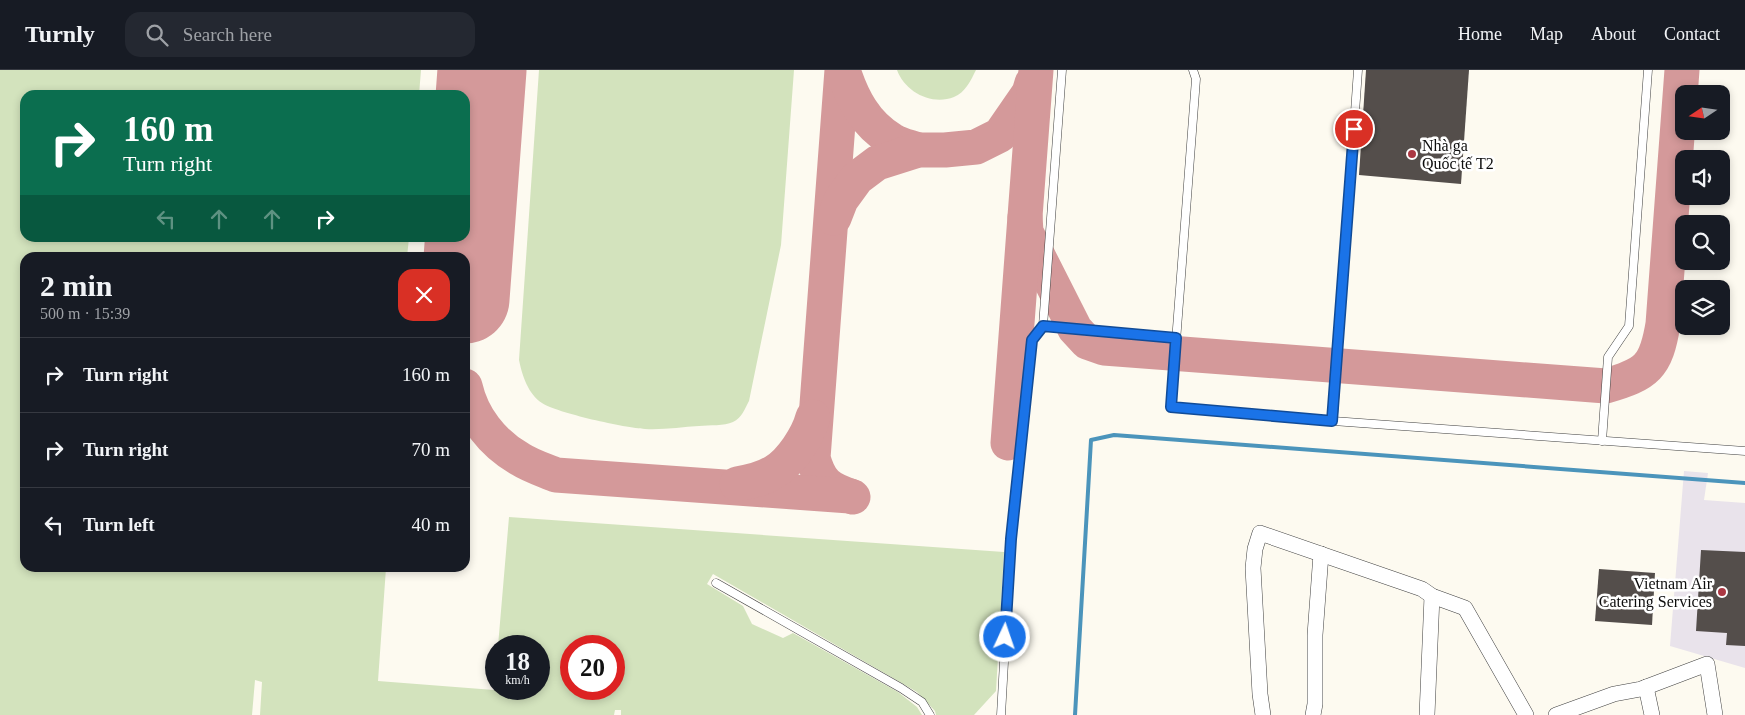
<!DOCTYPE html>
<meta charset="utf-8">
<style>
body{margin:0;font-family:"Times New Roman",serif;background:#242831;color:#f1f3f6;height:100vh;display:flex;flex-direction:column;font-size:19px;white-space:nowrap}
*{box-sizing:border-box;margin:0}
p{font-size:16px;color:#9ea1a6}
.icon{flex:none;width:28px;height:28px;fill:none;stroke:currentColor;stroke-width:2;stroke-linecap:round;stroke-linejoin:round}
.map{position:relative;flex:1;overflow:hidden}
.side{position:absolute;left:20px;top:182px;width:450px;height:320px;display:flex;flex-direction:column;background:#171b24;border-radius:15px;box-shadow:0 2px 8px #0003}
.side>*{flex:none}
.guide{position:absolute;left:20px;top:20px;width:450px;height:152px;border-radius:15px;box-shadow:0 2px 8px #0003;background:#0b6e4f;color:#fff;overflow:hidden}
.needle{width:32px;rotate:257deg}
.controls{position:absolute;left:1675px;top:15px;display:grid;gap:10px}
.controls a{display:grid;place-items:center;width:55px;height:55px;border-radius:10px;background:#171b24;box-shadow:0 2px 8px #0003;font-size:25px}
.speed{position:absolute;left:485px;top:565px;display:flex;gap:10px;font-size:25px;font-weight:700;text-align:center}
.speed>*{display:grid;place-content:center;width:65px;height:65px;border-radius:50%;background:#171b24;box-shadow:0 2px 8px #0003;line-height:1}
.speed small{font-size:12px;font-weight:400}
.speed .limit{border:8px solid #d22;background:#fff;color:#111}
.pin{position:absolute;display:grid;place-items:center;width:42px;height:42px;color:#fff;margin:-21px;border:2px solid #fff;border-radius:50%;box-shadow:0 1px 5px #0007}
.me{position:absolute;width:55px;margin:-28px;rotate:3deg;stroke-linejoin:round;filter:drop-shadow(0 0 4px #0008)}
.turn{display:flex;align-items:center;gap:18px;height:105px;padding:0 20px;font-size:22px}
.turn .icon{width:65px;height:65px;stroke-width:2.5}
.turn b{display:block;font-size:35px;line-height:42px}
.lanes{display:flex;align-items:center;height:48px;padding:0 20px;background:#0003;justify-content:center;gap:25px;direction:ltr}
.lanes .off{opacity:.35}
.round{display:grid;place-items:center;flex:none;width:52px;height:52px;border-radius:15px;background:#242831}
.summary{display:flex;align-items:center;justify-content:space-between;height:85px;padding:0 20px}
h1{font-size:30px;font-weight:600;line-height:38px}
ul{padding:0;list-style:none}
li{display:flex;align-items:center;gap:15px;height:75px;padding:0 20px;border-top:1px solid #363941}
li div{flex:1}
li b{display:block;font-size:19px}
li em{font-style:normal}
header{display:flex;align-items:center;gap:30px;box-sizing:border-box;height:70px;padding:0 25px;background:#171b24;border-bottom:1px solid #363941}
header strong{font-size:24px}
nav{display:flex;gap:28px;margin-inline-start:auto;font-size:18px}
.search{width:350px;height:45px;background:#242831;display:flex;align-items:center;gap:12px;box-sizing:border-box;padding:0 18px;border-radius:15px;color:#9ea1a6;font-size:19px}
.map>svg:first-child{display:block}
.industrial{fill:#e9e3eb}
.green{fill:#d3e3bd;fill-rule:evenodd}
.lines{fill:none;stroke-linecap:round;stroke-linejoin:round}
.stream{stroke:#4b94bb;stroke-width:4}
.taxiway{stroke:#d4999a;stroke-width:35}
.runway{stroke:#d4999a;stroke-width:89}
.building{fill:#544e4b}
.service-casing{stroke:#404040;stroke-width:9}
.minor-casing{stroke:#404040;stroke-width:16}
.service{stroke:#fff;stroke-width:8}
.minor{stroke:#fff;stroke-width:15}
.route-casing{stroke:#114b97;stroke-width:12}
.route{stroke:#1a73e8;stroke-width:9}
.poi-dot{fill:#ab3843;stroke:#fff;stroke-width:2}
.labels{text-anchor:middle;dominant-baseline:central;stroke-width:5;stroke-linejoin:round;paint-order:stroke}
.poi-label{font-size:16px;fill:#0d0d0d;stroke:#fff;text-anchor:start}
</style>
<header>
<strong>Turnly</strong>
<div class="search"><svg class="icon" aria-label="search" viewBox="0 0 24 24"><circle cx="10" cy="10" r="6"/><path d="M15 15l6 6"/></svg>Search here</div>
<nav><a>Home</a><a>Map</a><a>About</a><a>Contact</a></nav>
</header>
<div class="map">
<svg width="1745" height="645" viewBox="0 0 1745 645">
<rect width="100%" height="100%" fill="#fdfaf0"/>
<path class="industrial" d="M 1684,401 L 1708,403 L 1704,430 L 1745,433 L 1745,598 L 1670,576 Z"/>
<g class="green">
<path d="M 0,0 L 421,0 L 419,25 L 25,25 L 25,168 L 409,168 L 407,187 L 25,188 L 25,498 L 386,498 L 378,611 L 494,620 L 496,597 L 496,619 L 539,619 L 539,576 L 498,576 L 509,447 L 1004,482 L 996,621 L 974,645 L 936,645 L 935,641 L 917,622 L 713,504 L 707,514 L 743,536 L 752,554 L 783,568 L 793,563 L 898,622 L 917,637 L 922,645 L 621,645 L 621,640 L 615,640 L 614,645 L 260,645 L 262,612 L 255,610 L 252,645 L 0,645 ZM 571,576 L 614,576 L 614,619 L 571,619 Z"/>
<path d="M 539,0 L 794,0 L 781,175 L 749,331 C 745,338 742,348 733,352 C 724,356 710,355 699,356 C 682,357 663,360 645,359 C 626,358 557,343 542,333 C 528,324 522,305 519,290 Z"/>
<path d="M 897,0 L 976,0 C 971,10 965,23 954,27 C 932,36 905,22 897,0 Z"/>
</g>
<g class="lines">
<path class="stream" d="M 1075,645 L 1091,370 L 1114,365 L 1745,413"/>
<g class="taxiway">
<path d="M 842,0 L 813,388 C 820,413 828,419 853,427"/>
<path d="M 843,0 C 852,28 865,54 892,70 C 899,75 910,77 918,80"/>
<path d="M 1025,147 L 1026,162 L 1032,174 L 1075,259 L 1087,272 L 1104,278 L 1606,316 C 1647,304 1656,297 1663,254 L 1682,0"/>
<path d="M 834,148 L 841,130 L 857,108 L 877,93 L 918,80 L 945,80 L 976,77 L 1000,65 L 1029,23 L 1032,13"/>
<path d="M 465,316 C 472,347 492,373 520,389 C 531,396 544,400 556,405 L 850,426"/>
<path d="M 1008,373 L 1036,0"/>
<path d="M 737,414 C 749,412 763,409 774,402 C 791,392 808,366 813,347"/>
</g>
<path class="runway" d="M 465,229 L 482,0"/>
</g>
<g class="building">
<path d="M 1366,0 L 1469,0 L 1461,114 L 1359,105 Z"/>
<path d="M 1701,480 L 1745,482 L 1745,576 L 1726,575 L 1727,563 L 1696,561 Z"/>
<path d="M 1599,499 L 1655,503 L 1652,555 L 1595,551 Z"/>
</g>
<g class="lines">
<defs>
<g id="service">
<path d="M 1193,0 L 1196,9 L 1171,337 L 1333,351 L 1745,381"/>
<path d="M 1043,256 L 1176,268"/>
<path d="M 1333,351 L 1358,0"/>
<path d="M 1602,371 L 1608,287 L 1629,256 L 1648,0"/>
<path d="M 716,513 L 901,618 L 922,632 L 930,645"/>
<path d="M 1001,645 L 1011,469 L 1032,270 L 1043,256 L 1062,0"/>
</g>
<g id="minor">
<path d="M 1646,617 L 1652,645"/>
<path d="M 1263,645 L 1260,624 L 1253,498 L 1255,479 L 1260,463 L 1422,519 L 1432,526 L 1465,538 L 1526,645"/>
<path d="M 1313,645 L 1315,634 L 1315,565 L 1321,484"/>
<path d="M 1427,645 L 1432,526"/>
<path d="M 1556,645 L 1614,624 L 1641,619 L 1707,594 L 1715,645"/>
</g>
</defs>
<use href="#service" class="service-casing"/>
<use href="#minor" class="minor-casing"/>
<use href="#service" class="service"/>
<use href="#minor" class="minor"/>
</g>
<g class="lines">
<defs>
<path id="route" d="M 1005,567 L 1011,469 L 1032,270 L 1043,256 L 1176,268 L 1171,337 L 1332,351 L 1354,59"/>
</defs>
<use href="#route" class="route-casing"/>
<use href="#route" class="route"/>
</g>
<g class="poi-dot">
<circle cx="1412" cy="84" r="5"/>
<circle cx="1722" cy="522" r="5"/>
</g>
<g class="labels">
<g class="poi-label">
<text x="1422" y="75">Nhà ga<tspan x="1422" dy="18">Quốc tế T2</tspan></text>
<text x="1712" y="513" text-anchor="end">Vietnam Air<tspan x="1712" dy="18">Catering Services</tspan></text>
</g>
</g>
</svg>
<div class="controls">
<a><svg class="needle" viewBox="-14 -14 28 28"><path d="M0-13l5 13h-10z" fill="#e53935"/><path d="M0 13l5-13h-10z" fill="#9ea1a6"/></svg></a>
<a><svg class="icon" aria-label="sound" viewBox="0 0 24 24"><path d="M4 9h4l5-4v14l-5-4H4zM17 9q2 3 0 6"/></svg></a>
<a><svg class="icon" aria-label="search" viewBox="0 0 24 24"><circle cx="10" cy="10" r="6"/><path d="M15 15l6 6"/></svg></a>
<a><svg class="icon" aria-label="layers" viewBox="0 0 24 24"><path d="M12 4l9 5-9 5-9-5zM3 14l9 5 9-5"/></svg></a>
</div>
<div class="speed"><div>18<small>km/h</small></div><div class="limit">20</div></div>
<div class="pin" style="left:1354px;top:59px;background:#d93025"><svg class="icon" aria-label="arrive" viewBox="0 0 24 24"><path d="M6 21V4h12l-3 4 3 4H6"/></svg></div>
<svg class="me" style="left:1005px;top:567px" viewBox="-20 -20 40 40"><circle r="17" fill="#1a73e8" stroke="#fff" stroke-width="3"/><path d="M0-11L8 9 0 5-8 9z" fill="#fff"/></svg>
<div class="guide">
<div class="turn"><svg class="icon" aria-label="right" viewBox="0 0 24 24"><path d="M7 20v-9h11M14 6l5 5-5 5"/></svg><div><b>160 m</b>Turn right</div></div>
<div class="lanes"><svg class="icon off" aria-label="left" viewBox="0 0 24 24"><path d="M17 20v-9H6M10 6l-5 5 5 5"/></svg><svg class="icon off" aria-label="ahead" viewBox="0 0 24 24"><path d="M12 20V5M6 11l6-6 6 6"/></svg><svg class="icon off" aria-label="ahead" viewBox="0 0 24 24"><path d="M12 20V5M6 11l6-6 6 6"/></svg><svg class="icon" aria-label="right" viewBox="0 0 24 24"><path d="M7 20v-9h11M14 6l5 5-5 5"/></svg></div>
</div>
<section class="side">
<div class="summary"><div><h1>2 min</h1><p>500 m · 15:39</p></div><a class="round" style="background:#d93025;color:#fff"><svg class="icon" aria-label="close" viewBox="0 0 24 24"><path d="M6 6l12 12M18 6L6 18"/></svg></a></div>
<ul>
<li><svg class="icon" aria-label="right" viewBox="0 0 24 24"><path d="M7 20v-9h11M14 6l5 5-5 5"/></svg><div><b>Turn right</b></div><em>160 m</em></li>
<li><svg class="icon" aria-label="right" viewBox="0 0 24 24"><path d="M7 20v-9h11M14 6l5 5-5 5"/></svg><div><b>Turn right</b></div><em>70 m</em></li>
<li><svg class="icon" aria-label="left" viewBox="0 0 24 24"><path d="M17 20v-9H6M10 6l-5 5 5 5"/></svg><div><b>Turn left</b></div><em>40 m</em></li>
</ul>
</section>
</div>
